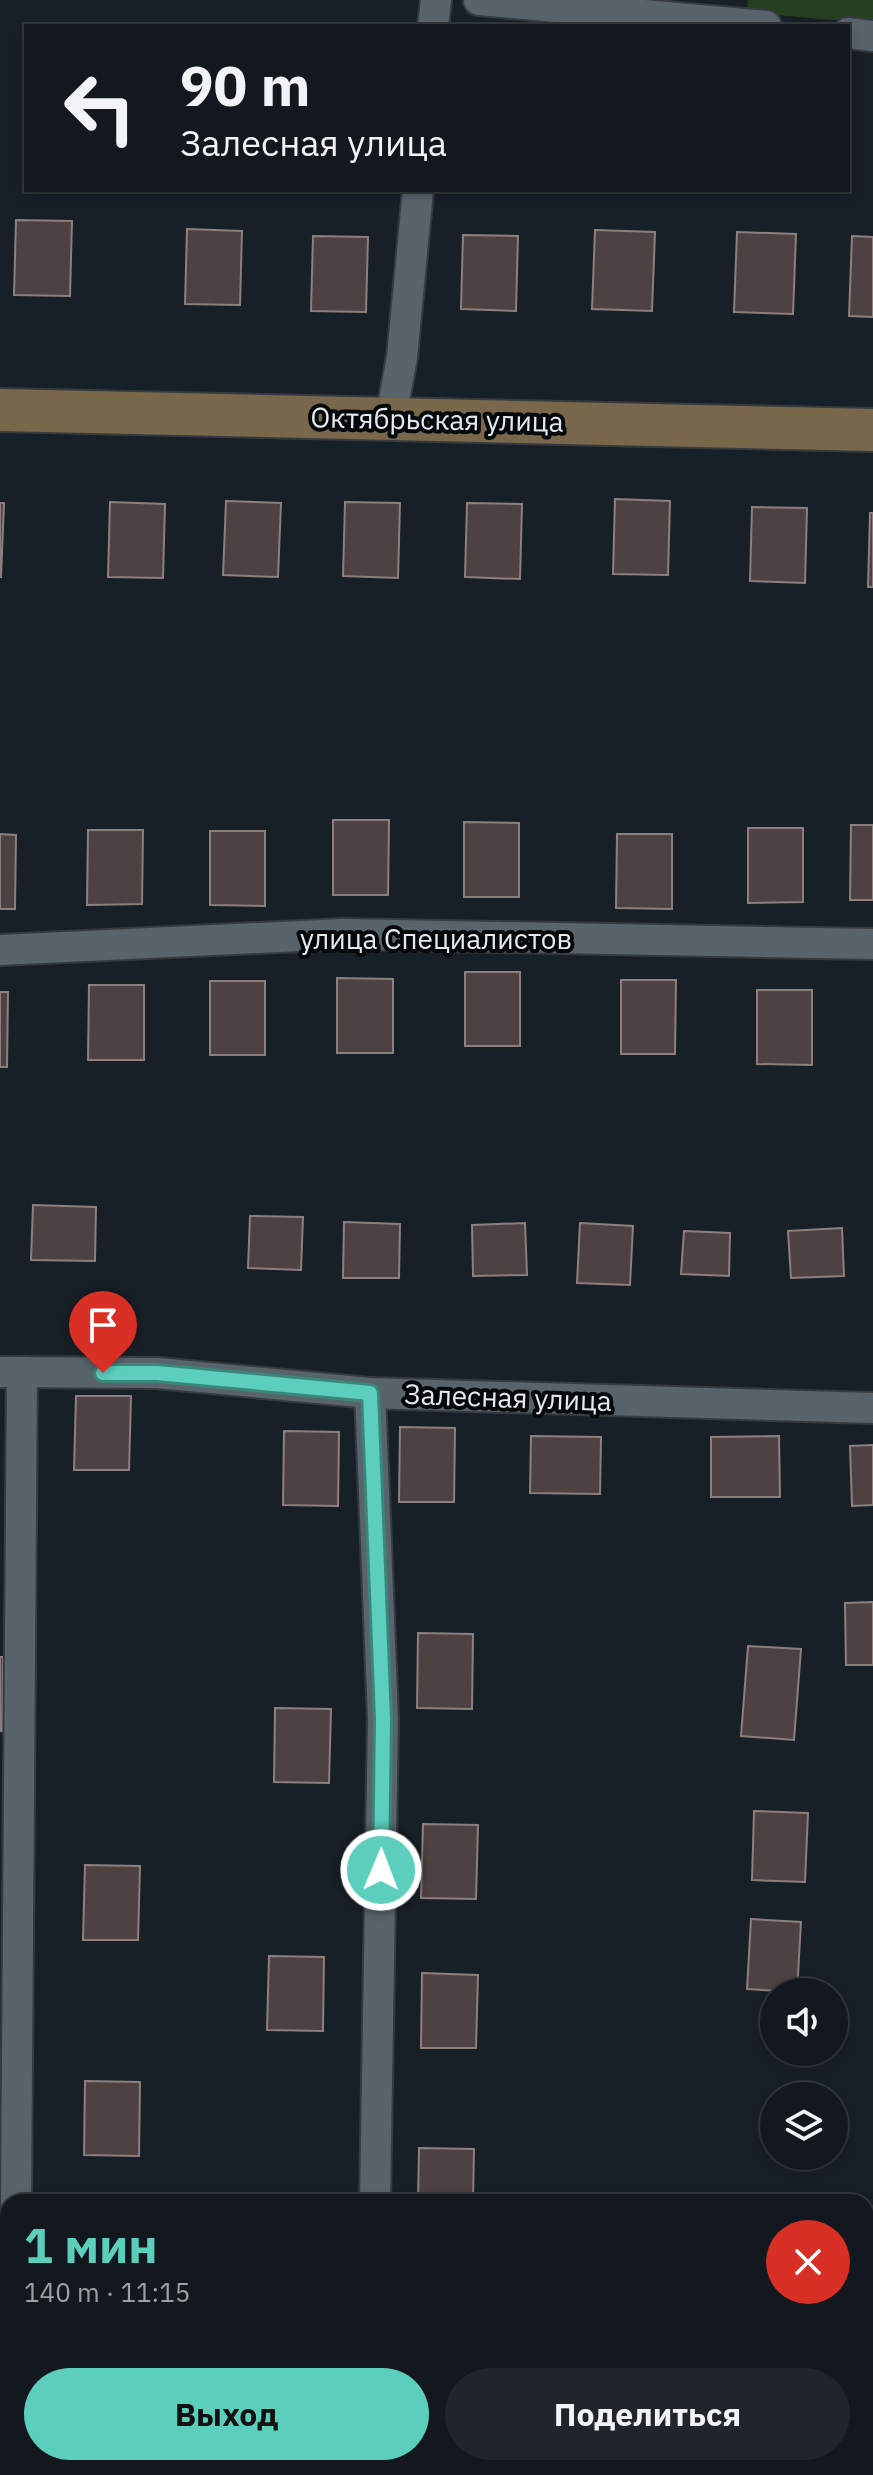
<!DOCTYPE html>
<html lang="ru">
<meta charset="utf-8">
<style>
body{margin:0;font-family:"IBM Plex Sans",sans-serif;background:#1f252a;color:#f1f3f6;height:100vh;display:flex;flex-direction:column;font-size:30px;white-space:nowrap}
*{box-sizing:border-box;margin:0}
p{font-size:26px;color:#9ca0a4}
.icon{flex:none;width:44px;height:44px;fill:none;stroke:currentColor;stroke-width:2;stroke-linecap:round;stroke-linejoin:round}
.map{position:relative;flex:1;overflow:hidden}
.details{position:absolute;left:0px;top:2194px;width:874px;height:282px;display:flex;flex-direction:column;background:#12181d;border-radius:24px 24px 0 0;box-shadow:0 4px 12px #0003,0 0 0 2px #31373b}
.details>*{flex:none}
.guide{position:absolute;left:24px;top:24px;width:826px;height:168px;border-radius:0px;box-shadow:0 4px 12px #0003,0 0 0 2px #31373b;background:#12181d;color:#f1f3f6;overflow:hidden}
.tools{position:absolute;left:760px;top:1978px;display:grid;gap:16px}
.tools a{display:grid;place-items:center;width:88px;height:88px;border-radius:50%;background:#12181d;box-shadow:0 4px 12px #0003,0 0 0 2px #31373b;font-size:40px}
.pin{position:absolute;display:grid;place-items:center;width:68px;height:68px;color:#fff;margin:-82px -34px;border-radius:50% 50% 50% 0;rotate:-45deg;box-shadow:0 0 8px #0007}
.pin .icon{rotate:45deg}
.me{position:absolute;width:88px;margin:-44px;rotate:1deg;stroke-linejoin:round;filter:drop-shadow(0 0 6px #0008)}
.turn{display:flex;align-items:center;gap:28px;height:168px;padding:0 24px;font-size:36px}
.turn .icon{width:104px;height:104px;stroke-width:2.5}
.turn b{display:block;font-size:56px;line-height:68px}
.round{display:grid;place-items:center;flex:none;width:84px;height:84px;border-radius:42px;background:#1f252a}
.overview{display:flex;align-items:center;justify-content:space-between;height:136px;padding:0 24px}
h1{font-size:48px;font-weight:700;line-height:60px;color:#5bcebc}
.primary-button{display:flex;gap:16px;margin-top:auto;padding:16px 24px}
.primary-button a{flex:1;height:92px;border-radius:48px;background:#5bcebc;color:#111;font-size:32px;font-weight:700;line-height:92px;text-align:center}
.primary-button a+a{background:#1f252a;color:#f1f3f6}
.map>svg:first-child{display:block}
.green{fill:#253e20}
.building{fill:#4e4141;stroke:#8e7f7f;stroke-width:2}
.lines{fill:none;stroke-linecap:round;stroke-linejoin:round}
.street-casing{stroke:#353b41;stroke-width:34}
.secondary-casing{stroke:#353b41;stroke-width:46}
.street{stroke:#59636b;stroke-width:30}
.secondary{stroke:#78674b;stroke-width:42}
.route-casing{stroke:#3b867a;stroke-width:20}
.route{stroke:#5bcebc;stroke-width:14}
.labels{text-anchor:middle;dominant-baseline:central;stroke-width:8;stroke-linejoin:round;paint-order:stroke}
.street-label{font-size:28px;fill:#e4eaef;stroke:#06090c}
</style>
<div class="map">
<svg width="873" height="2475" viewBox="0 0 873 2475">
<rect width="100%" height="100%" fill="#182027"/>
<path class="green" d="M 748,0 L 873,0 L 873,24 L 747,12 Z"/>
<g class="building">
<path d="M 16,220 L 72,221 L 70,296 L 14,295 Z"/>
<path d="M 187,229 L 242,231 L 240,305 L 185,304 Z"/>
<path d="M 595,230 L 655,232 L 652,311 L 592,309 Z"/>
<path d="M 737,232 L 796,234 L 793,314 L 734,312 Z"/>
<path d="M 463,235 L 518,236 L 516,311 L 461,309 Z"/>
<path d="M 313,236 L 368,237 L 366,312 L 311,311 Z"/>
<path d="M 852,236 L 873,237 L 873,317 L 849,316 Z"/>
<path d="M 615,499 L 670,501 L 668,575 L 613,574 Z"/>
<path d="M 226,501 L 281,503 L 278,577 L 223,575 Z"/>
<path d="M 110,502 L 165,504 L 163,578 L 108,577 Z"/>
<path d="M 345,502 L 400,503 L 398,578 L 343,576 Z"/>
<path d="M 0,503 L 4,503 L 1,577 L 0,577 Z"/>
<path d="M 467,503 L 522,504 L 520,579 L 465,577 Z"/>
<path d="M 752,507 L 807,508 L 805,583 L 750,581 Z"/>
<path d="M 870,513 L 873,513 L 873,587 L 868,587 Z"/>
<path d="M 333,820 L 389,820 L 388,895 L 333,895 Z"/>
<path d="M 464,822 L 519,823 L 519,897 L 464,897 Z"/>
<path d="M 851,825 L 873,825 L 873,900 L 850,900 Z"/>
<path d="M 748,828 L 803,828 L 803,902 L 748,903 Z"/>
<path d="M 88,830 L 143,830 L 142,904 L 87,905 Z"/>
<path d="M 210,831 L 265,831 L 265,906 L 210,905 Z"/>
<path d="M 0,834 L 16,835 L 15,909 L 0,909 Z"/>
<path d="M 617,834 L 672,834 L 672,909 L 616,908 Z"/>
<rect x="465" y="972" width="55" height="74"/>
<path d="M 337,978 L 393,979 L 393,1053 L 337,1053 Z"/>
<path d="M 621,980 L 676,980 L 675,1054 L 621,1054 Z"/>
<rect x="210" y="981" width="55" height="74"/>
<path d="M 89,985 L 144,985 L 144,1060 L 88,1060 Z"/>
<path d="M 757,990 L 812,990 L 812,1065 L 757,1064 Z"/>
<path d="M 0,992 L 8,992 L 7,1067 L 0,1067 Z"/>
<path d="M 33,1205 L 96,1207 L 95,1261 L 31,1260 Z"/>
<path d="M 250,1216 L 303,1217 L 301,1270 L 248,1268 Z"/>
<path d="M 344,1222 L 400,1224 L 399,1278 L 343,1278 Z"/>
<path d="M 525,1223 L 527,1275 L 473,1276 L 472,1225 Z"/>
<path d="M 580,1223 L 633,1226 L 630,1285 L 577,1283 Z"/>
<path d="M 842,1228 L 844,1276 L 791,1278 L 788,1231 Z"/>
<path d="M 684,1231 L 730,1233 L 729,1276 L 681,1274 Z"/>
<path d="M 76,1396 L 131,1396 L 129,1470 L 74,1470 Z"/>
<path d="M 400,1427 L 455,1428 L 454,1502 L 399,1502 Z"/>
<path d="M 284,1431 L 339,1432 L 338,1506 L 283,1505 Z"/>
<path d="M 531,1436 L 601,1437 L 600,1494 L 530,1493 Z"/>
<path d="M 779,1436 L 780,1497 L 711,1497 L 711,1437 Z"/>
<path d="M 873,1445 L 873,1505 L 852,1506 L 850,1446 Z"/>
<path d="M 873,1602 L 873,1665 L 846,1665 L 845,1603 Z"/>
<path d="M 418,1633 L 473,1634 L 472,1709 L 417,1708 Z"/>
<path d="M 748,1646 L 801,1649 L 794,1740 L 741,1736 Z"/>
<path d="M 0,1657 L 3,1657 L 2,1731 L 0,1731 Z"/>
<path d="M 275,1708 L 331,1709 L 329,1783 L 274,1782 Z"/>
<path d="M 754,1811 L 808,1813 L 805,1882 L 752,1880 Z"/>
<path d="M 423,1824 L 478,1825 L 476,1899 L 421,1898 Z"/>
<path d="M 85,1865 L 140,1866 L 138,1940 L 83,1940 Z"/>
<path d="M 751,1919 L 801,1922 L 797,1992 L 747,1989 Z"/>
<path d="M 269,1956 L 324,1957 L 323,2031 L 267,2030 Z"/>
<path d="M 422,1973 L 478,1975 L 476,2048 L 421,2048 Z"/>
<path d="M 85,2081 L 140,2082 L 139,2156 L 84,2155 Z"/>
<path d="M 419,2148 L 474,2149 L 473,2202 L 418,2202 Z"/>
<rect x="866" y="2332" width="7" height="74"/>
<path d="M 0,2452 L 8,2452 L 8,2468 L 82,2468 L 82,2475 L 0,2475 Z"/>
<path d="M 131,2468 L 186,2468 L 186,2475 L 132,2475 Z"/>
<path d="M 558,2468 L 613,2468 L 612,2475 L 558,2475 Z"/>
<path d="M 873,2468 L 873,2475 L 849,2475 L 848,2469 Z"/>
<path d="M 733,2471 L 788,2473 L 788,2475 L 733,2475 Z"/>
</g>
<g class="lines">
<defs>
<g id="street">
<path d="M 479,0 L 766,26"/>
<path d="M 433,26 L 436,0"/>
<path d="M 848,33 L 873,36"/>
<path d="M 391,417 L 402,357 L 418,190"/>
<path d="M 0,950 L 343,934 L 873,944"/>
<path d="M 0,1372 L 157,1373 L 370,1393 L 873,1408"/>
<path d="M 370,1393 L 383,1719 L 375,2202"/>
<path d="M 16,2202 L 22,1372"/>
<path d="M 0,2424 L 8,2424"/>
<path d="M 866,2433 L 873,2433"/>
<path d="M 323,2475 L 326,2468"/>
</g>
<path id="secondary" d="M 0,410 L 873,430"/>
</defs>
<use href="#street" class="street-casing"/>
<use href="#secondary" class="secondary-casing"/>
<use href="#street" class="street"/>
<use href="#secondary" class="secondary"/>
</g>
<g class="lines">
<defs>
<path id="route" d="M 103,1373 L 157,1373 L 370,1393 L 383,1719 L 381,1870"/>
</defs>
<use href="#route" class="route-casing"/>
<use href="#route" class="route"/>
</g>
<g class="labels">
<g class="street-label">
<text transform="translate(437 419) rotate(1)">Октябрьская улица</text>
<text x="436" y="938">улица Специалистов</text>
<text transform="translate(508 1397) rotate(2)">Залесная улица</text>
</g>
</g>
</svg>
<div class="tools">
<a><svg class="icon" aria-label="sound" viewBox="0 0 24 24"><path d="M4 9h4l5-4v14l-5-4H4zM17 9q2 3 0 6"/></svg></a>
<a><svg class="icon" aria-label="layers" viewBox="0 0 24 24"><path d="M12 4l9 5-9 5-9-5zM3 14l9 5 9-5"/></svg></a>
</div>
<div class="pin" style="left:103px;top:1373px;background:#d93025"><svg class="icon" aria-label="arrive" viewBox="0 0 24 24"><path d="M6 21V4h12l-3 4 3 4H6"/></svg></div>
<svg class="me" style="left:381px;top:1870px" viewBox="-20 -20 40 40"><circle r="17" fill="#5bcebc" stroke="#fff" stroke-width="3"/><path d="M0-11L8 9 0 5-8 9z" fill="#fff"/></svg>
<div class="guide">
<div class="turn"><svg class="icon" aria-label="left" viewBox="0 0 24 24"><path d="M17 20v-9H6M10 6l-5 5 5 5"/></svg><div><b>90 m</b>Залесная улица</div></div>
</div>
<section class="details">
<div class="overview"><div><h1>1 мин</h1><p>140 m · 11:15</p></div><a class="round" style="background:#d93025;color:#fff"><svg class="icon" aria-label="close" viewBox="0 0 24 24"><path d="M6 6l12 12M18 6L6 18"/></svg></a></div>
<div class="primary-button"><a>Выход</a><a>Поделиться</a></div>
</section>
</div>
